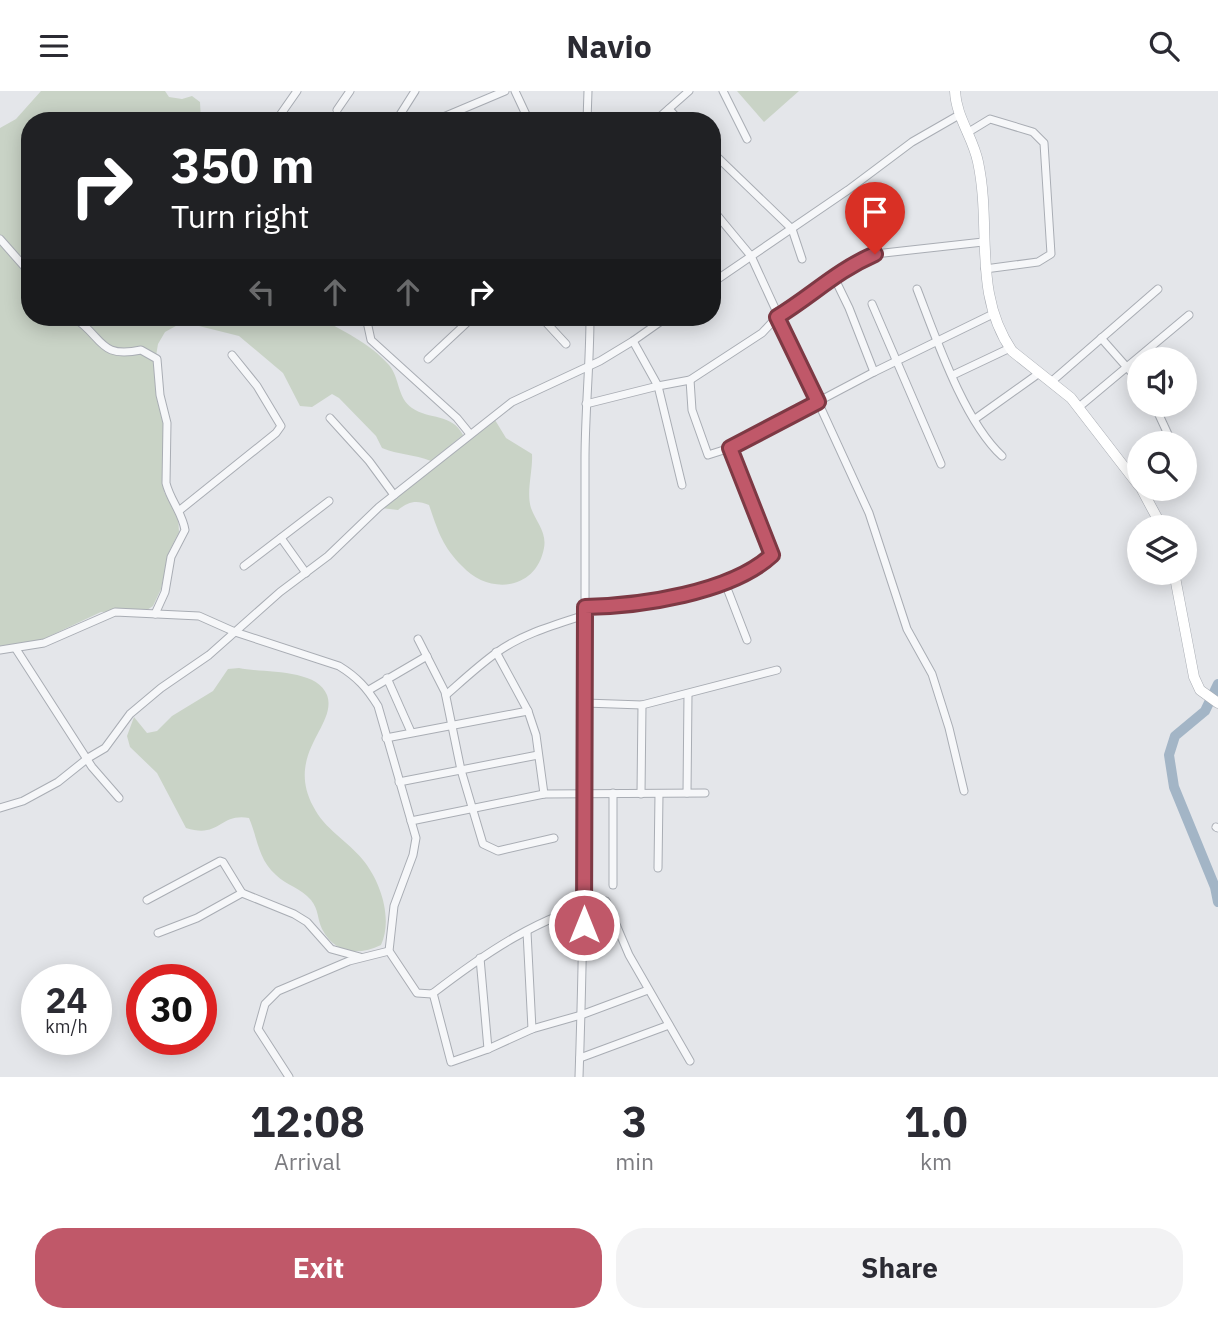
<!DOCTYPE html>
<style>
body{margin:0;font-family:"IBM Plex Sans",sans-serif;background:#f2f2f3;color:#2b2b33;height:100vh;display:flex;flex-direction:column;font-size:26px;white-space:nowrap}
*{box-sizing:border-box;margin:0}
p{font-size:23px;color:#7c7c81}
.icon{flex:none;width:38px;height:38px;fill:none;stroke:currentColor;stroke-width:2;stroke-linecap:round;stroke-linejoin:round}
.map{position:relative;height:986px;overflow:hidden}
.panel{display:flex;flex-direction:column;background:#fff;flex:1}
.panel>*{flex:none}
.top-card{position:absolute;left:21px;top:21px;width:700px;height:214px;border-radius:28px;box-shadow:0 4px 18px #0003;background:#202124;color:#fff;overflow:hidden}
.controls{position:absolute;left:1127px;top:256px;display:grid;gap:14px}
.controls a{display:grid;place-items:center;width:70px;height:70px;border-radius:50%;background:#fff;box-shadow:0 4px 18px #0003;font-size:35px}
.speed{position:absolute;left:21px;top:873px;display:flex;gap:14px;font-size:35px;font-weight:700;text-align:center}
.speed>*{display:grid;place-content:center;width:91px;height:91px;border-radius:50%;background:#fff;box-shadow:0 4px 18px #0003;line-height:1}
.speed small{font-size:18px;font-weight:400}
.speed .limit{border:10px solid #d22;background:#fff;color:#111}
.pin{position:absolute;display:grid;place-items:center;width:60px;height:60px;color:#fff;margin:-72px -30px;border-radius:50% 50% 50% 0;rotate:-45deg;box-shadow:0 0 7px #0007}
.pin .icon{rotate:45deg}
.me{position:absolute;width:77px;margin:-38px;rotate:0deg;stroke-linejoin:round;filter:drop-shadow(0 0 5px #0008)}
.turn{display:flex;align-items:center;gap:24px;height:147px;padding:0 35px;font-size:32px}
.turn .icon{width:91px;height:91px;stroke-width:2.5}
.turn b{display:block;font-size:49px;line-height:60px}
.lanes{display:flex;align-items:center;height:66px;padding:0 35px;background:#0003;justify-content:center;gap:35px;direction:ltr}
.lanes .off{opacity:.35}
.eta{display:flex;justify-content:space-evenly;align-items:center;height:119px;text-align:center}
.eta b{font-size:42px;font-weight:700;line-height:49px}
.button{display:flex;gap:14px;margin-top:auto;padding:14px 35px}
.button a{flex:1;height:80px;border-radius:28px;background:#c05869;color:#fff;font-size:28px;font-weight:700;line-height:80px;text-align:center}
.button a+a{background:#f2f2f3;color:#2b2b33}
header{display:flex;justify-content:space-between;align-items:center;height:91px;padding:0 35px;background:#fff;font-size:32px;font-weight:700}
.map>svg:first-child{display:block}
.green{fill:#c9d3c6}
.lines{fill:none;stroke-linecap:round;stroke-linejoin:round}
.river{stroke:#a3b5c6;stroke-width:10}
.street-casing{stroke:#a9adb4;stroke-width:9}
.secondary-casing{stroke:#a9adb4;stroke-width:11}
.street{stroke:#f6f7f9;stroke-width:7}
.secondary{stroke:#fff;stroke-width:10}
.route-casing{stroke:#7d3944;stroke-width:18}
.route{stroke:#c05869;stroke-width:12}
</style>
<header><svg class="icon" aria-label="menu" viewBox="0 0 24 24"><path d="M4 6h16M4 12h16M4 18h16"/></svg>Navio<svg class="icon" aria-label="search" viewBox="0 0 24 24"><circle cx="10" cy="10" r="6"/><path d="M15 15l6 6"/></svg></header>
<div class="map">
<svg width="1218" height="986" viewBox="0 0 1218 986">
<rect width="100%" height="100%" fill="#e4e6ea"/>
<g class="green">
<path d="M 41,0 L 165,0 L 169,6 L 182,8 L 192,5 L 200,11 L 201,30 L 30,30 L 30,226 L 316,226 C 341,238 371,253 389,274 C 400,287 397,307 412,317 C 429,329 452,322 463,344 L 431,370 C 414,363 398,364 382,357 L 376,345 L 339,307 L 332,303 L 312,316 L 300,315 L 283,282 L 239,245 L 183,231 L 165,241 L 158,253 L 155,271 L 156,304 L 164,331 L 163,391 L 164,401 L 178,425 L 179,441 L 169,461 L 161,498 L 153,515 L 147,519 L 101,521 L 39,550 L 0,555 L 0,37 L 16,28 Z"/>
<path d="M 737,0 L 799,0 L 764,31 Z"/>
<path d="M 495,329 L 506,347 L 532,363 C 533,380 526,401 531,417 C 536,431 547,441 544,457 C 536,500 488,504 462,475 C 442,455 438,440 429,414 C 417,409 409,410 398,419 L 381,417 Z"/>
<path d="M 239,577 C 262,582 317,577 327,604 C 338,634 285,662 313,715 C 325,739 347,749 363,769 C 381,791 393,828 381,854 C 358,865 335,863 322,838 C 317,827 319,819 311,809 C 301,797 286,794 276,784 C 258,768 258,748 249,727 C 219,722 220,748 186,737 L 157,682 L 130,656 L 127,645 L 134,626 L 147,642 L 157,640 L 172,625 L 213,600 L 228,578 Z"/>
</g>
<g class="lines">
<path class="river" d="M 1218,593 L 1205,620 L 1175,645 L 1169,664 L 1174,696 L 1215,796 L 1218,811"/>
<defs>
<g id="street">
<path d="M 515,0 L 529,30"/>
<path d="M 723,0 L 747,48"/>
<path d="M 669,18 L 680,30"/>
<path d="M 337,19 L 350,0"/>
<path d="M 276,30 L 297,0"/>
<path d="M 396,30 L 415,0"/>
<path d="M 434,30 L 505,0"/>
<path d="M 587,30 L 588,0"/>
<path d="M 655,30 L 689,0"/>
<path d="M 967,42 L 990,28 L 1033,41 L 1044,52 L 1051,163 L 1038,171 L 985,178"/>
<path d="M 712,61 L 792,138 L 802,168"/>
<path d="M 712,118 L 751,165 L 869,422 L 907,538 L 932,583 L 949,637 L 964,700"/>
<path d="M 0,148 L 30,182"/>
<path d="M 833,184 L 849,217 L 874,281"/>
<path d="M 712,192 L 848,99 L 912,51 L 959,24"/>
<path d="M 917,198 C 936,247 964,330 1002,365"/>
<path d="M 872,213 L 941,373"/>
<path d="M 73,226 C 104,246 98,268 141,259 L 157,268 L 160,304 L 167,332 L 166,392 C 170,409 182,421 185,439 L 171,466 L 165,501 L 155,523"/>
<path d="M 366,226 L 371,249 L 457,327 L 470,343"/>
<path d="M 541,226 L 566,253"/>
<path d="M 1101,247 L 1139,290"/>
<path d="M 633,250 L 658,295 L 682,394"/>
<path d="M 428,268 L 473,226"/>
<path d="M 953,284 L 1010,257"/>
<path d="M 690,289 L 692,319 L 708,364 L 730,357 L 874,281 L 993,223"/>
<path d="M 1051,291 L 1158,198"/>
<path d="M 586,313 L 658,295 L 690,289 L 762,242 L 777,226 L 806,208 L 832,185 L 875,163 L 983,151"/>
<path d="M 1154,313 L 1172,352"/>
<path d="M 1079,316 L 1189,224"/>
<path d="M 330,327 L 369,370 L 394,404"/>
<path d="M 975,328 L 1038,283"/>
<path d="M 180,419 L 276,342 L 281,335 L 257,295 L 232,264"/>
<path d="M 281,447 L 306,482"/>
<path d="M 244,475 L 329,410"/>
<path d="M 725,492 L 747,549"/>
<path d="M 585,516 C 639,515 732,501 772,464 L 730,357"/>
<path d="M 418,548 L 445,601 L 461,679 L 483,753 L 498,760 L 554,747"/>
<path d="M 16,558 L 92,676 L 119,707"/>
<path d="M 0,559 L 44,552 L 115,521 L 199,525 L 235,541 L 339,575 C 357,586 367,597 378,615 L 416,747 L 413,764 L 394,815 L 389,860 L 417,902 L 432,903 C 484,863 540,824 606,810 L 629,864 L 690,970"/>
<path d="M 496,561 L 528,620 L 536,644 L 544,703"/>
<path d="M 387,587 L 411,641"/>
<path d="M 369,599 L 427,565"/>
<path d="M 446,604 C 462,590 478,575 496,562 C 522,543 554,534 585,524"/>
<path d="M 585,612 L 642,614 L 777,579"/>
<path d="M 386,647 L 528,620"/>
<path d="M 399,691 L 538,664"/>
<path d="M 687,702 L 688,603"/>
<path d="M 641,703 L 642,614"/>
<path d="M 0,717 L 23,710 L 58,691 L 88,667 L 105,657 L 130,623 L 161,597 L 209,564 L 280,501 L 328,465 L 379,416 L 512,311 L 600,270 L 633,250 L 667,226"/>
<path d="M 411,730 L 544,703 L 705,702"/>
<path d="M 1216,736 L 1218,737"/>
<path d="M 658,777 L 659,703"/>
<path d="M 613,794 L 613,702"/>
<path d="M 147,809 L 220,770 L 223,771 L 242,802 L 294,823 L 307,831 L 331,858 L 360,866"/>
<path d="M 527,841 L 532,938"/>
<path d="M 158,842 L 197,827 L 242,802"/>
<path d="M 480,867 L 488,958"/>
<path d="M 433,902 L 451,971 L 488,958 L 532,938 L 581,924 L 648,899"/>
<path d="M 580,967 L 669,934"/>
<path d="M 289,986 L 258,938 L 265,913 L 278,900 L 349,870 L 389,860"/>
<path d="M 579,986 C 586,780 585,575 585,369 C 585,321 590,274 590,226"/>
</g>
<g id="secondary">
<path d="M 955,0 C 956,26 973,46 978,71 C 992,136 972,202 1012,260 L 1071,307 L 1139,395"/>
<path d="M 1141,397 L 1162,436"/>
<path d="M 1174,481 L 1194,586 L 1200,599 L 1218,612"/>
</g>
</defs>
<use href="#street" class="street-casing"/>
<use href="#secondary" class="secondary-casing"/>
<use href="#street" class="street"/>
<use href="#secondary" class="secondary"/>
</g>
<g class="lines">
<defs>
<path id="route" d="M 584,834 L 585,516 C 640,515 731,502 772,464 L 730,357 L 818,311 L 777,226 C 813,204 836,180 875,163"/>
</defs>
<use href="#route" class="route-casing"/>
<use href="#route" class="route"/>
</g>
</svg>
<div class="controls">
<a><svg class="icon" aria-label="sound" viewBox="0 0 24 24"><path d="M4 9h4l5-4v14l-5-4H4zM17 9q2 3 0 6"/></svg></a>
<a><svg class="icon" aria-label="search" viewBox="0 0 24 24"><circle cx="10" cy="10" r="6"/><path d="M15 15l6 6"/></svg></a>
<a><svg class="icon" aria-label="layers" viewBox="0 0 24 24"><path d="M12 4l9 5-9 5-9-5zM3 14l9 5 9-5"/></svg></a>
</div>
<div class="speed"><div>24<small>km/h</small></div><div class="limit">30</div></div>
<div class="pin" style="left:875px;top:163px;background:#d93025"><svg class="icon" aria-label="arrive" viewBox="0 0 24 24"><path d="M6 21V4h12l-3 4 3 4H6"/></svg></div>
<svg class="me" style="left:584px;top:834px" viewBox="-20 -20 40 40"><circle r="17" fill="#c05869" stroke="#fff" stroke-width="3"/><path d="M0-11L8 9 0 5-8 9z" fill="#fff"/></svg>
<div class="top-card">
<div class="turn"><svg class="icon" aria-label="right" viewBox="0 0 24 24"><path d="M7 20v-9h11M14 6l5 5-5 5"/></svg><div><b>350 m</b>Turn right</div></div>
<div class="lanes"><svg class="icon off" aria-label="left" viewBox="0 0 24 24"><path d="M17 20v-9H6M10 6l-5 5 5 5"/></svg><svg class="icon off" aria-label="ahead" viewBox="0 0 24 24"><path d="M12 20V5M6 11l6-6 6 6"/></svg><svg class="icon off" aria-label="ahead" viewBox="0 0 24 24"><path d="M12 20V5M6 11l6-6 6 6"/></svg><svg class="icon" aria-label="right" viewBox="0 0 24 24"><path d="M7 20v-9h11M14 6l5 5-5 5"/></svg></div>
</div>
</div>
<section class="panel">
<div class="eta">
<div><b>12:08</b><p>Arrival</p></div>
<div><b>3</b><p>min</p></div>
<div><b>1.0</b><p>km</p></div>
</div>
<div class="button"><a>Exit</a><a>Share</a></div>
</section>
